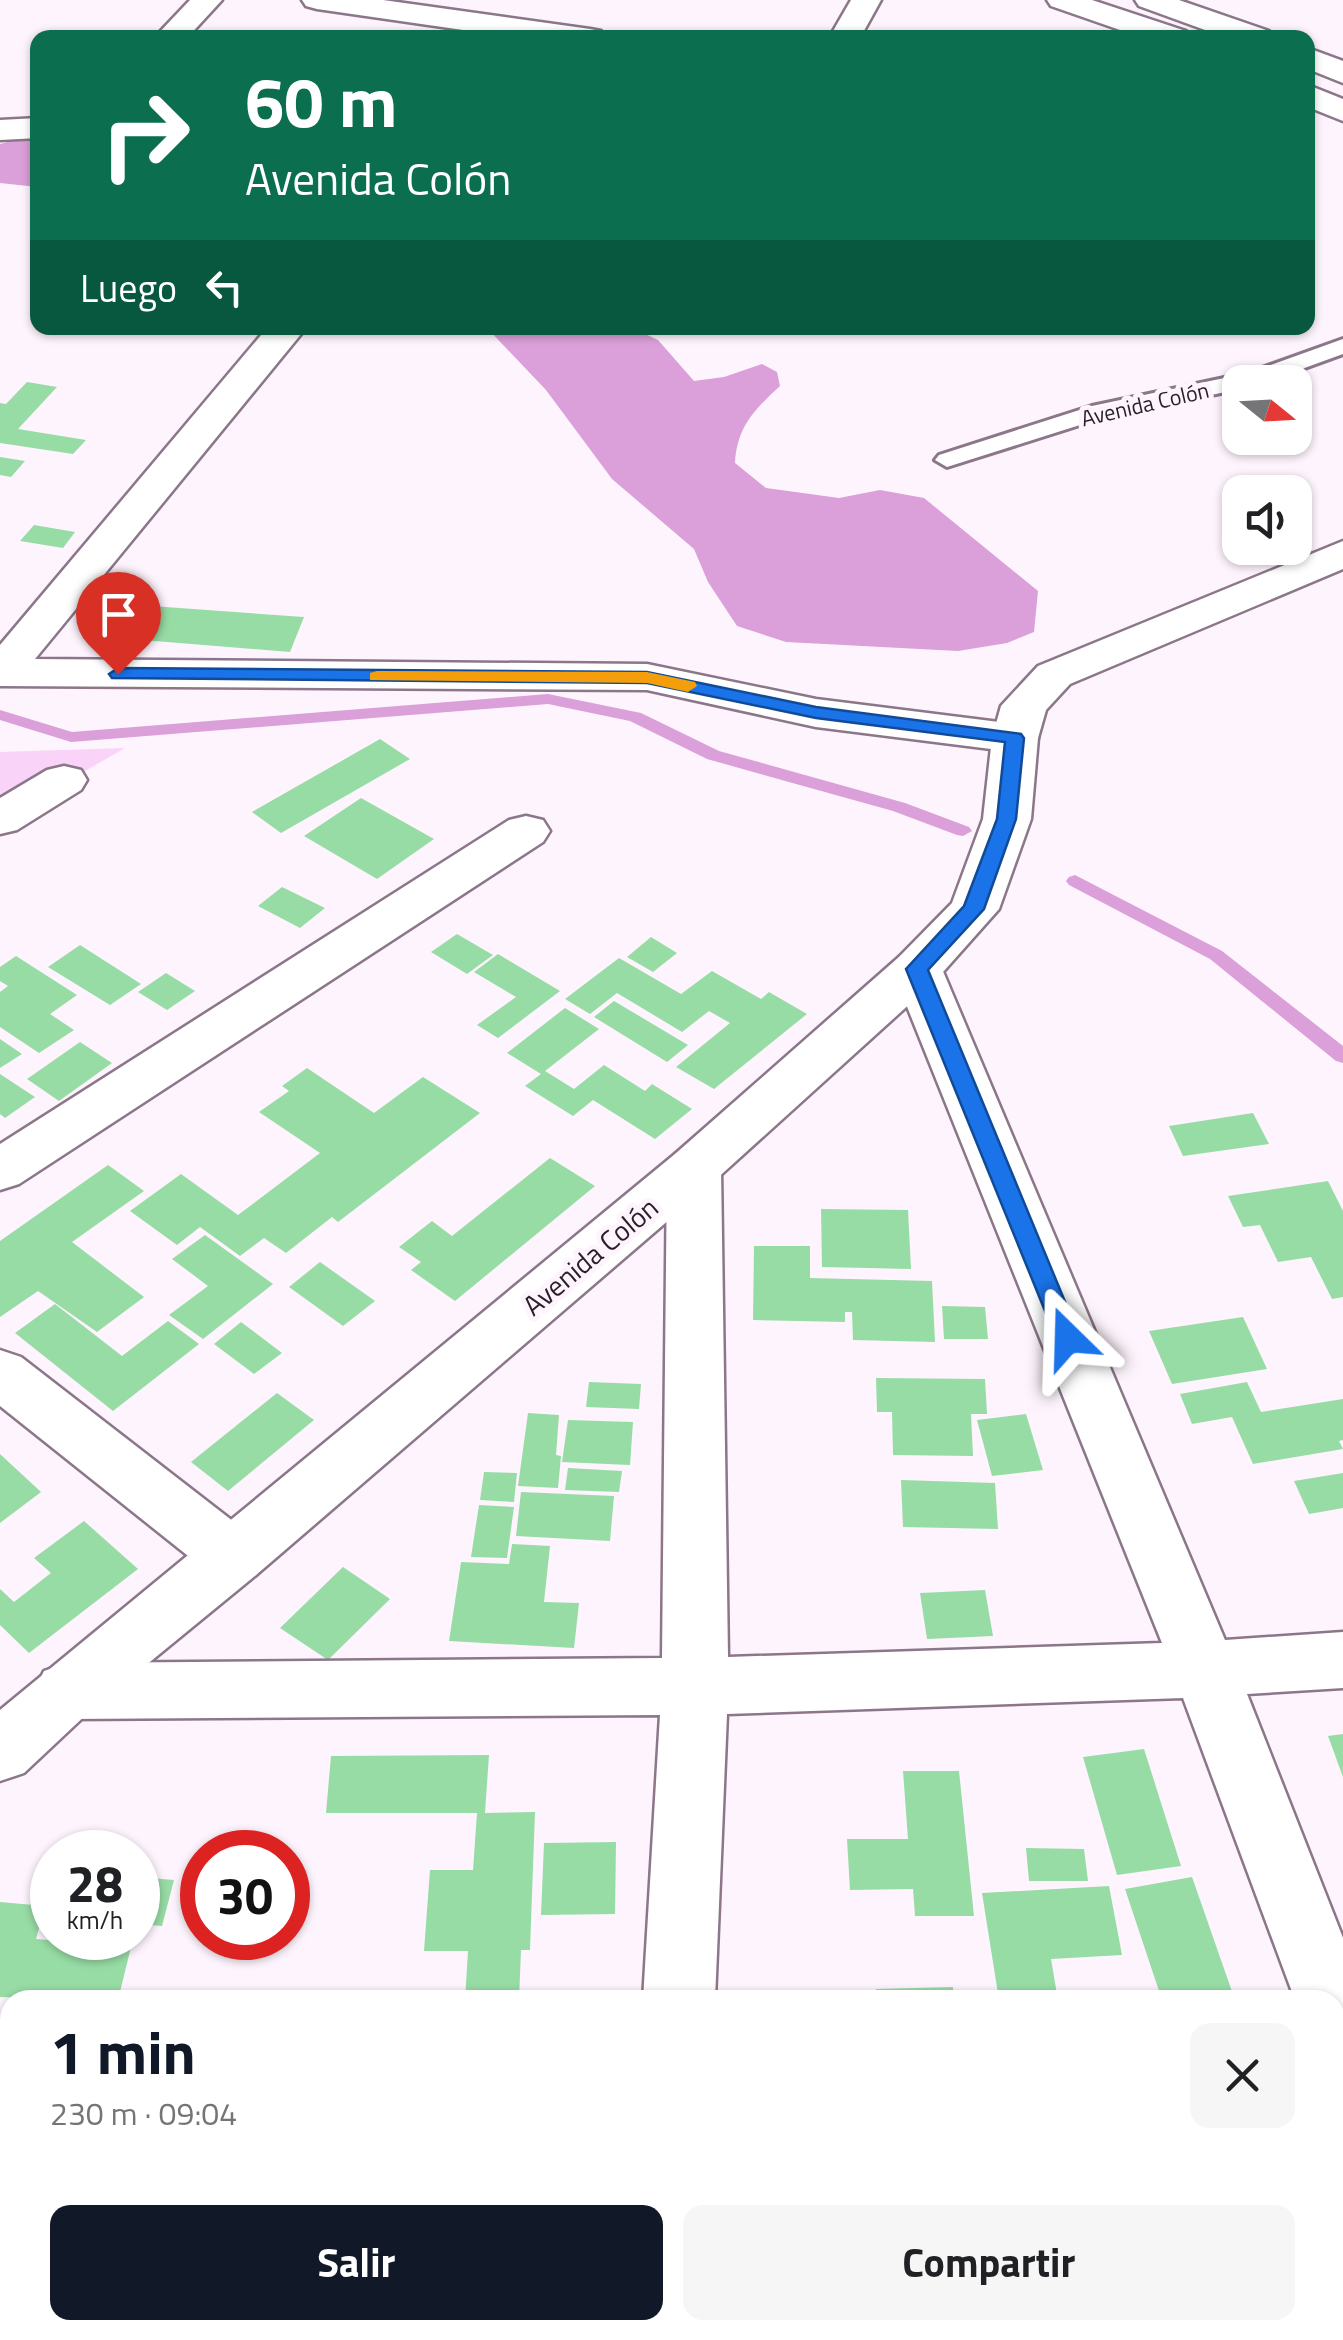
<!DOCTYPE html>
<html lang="es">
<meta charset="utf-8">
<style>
body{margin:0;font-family:"Titillium Web",sans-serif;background:#f6f6f6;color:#202124;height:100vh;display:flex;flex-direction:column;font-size:38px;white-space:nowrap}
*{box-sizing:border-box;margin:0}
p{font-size:32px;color:#757577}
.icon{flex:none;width:55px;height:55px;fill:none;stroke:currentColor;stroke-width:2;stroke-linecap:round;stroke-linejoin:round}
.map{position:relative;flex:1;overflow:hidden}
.sheet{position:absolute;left:0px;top:1990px;width:1345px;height:350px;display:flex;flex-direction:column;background:#fff;border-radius:30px 30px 0 0;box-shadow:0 2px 8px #0004}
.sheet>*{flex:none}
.guide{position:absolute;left:30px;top:30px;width:1285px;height:305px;border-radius:20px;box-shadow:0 2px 8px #0004;background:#0b6e4f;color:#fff;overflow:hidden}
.needle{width:65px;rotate:108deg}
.buttons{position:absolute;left:1222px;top:365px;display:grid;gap:20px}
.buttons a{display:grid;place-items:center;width:90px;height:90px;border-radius:20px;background:#fff;box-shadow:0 2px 8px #0004;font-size:50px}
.speed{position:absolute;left:30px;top:1830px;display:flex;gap:20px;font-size:50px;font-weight:700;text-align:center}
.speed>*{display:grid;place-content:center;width:130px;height:130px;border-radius:50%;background:#fff;box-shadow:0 2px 8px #0004;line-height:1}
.speed small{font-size:25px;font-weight:400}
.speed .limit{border:15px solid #d22;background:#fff;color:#111}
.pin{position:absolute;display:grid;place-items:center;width:85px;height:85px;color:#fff;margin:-102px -42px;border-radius:50% 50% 50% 0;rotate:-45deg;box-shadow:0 0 10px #0007}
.pin .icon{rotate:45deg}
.me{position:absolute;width:110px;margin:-55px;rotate:338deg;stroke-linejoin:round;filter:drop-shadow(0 0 8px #0008)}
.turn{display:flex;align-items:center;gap:35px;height:210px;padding:0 50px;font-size:45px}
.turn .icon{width:130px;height:130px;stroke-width:2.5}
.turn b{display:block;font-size:70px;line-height:85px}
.then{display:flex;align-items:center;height:95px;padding:0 50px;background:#0003;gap:20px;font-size:38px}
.round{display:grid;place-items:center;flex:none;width:105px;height:105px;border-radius:20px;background:#f6f6f6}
.summary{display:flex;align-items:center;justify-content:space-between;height:170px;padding:0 50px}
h1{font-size:60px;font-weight:700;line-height:75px;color:#111827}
.cta{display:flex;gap:20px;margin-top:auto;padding:20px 50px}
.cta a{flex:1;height:115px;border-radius:20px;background:#111827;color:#fff;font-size:40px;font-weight:700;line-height:115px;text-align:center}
.cta a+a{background:#f6f6f6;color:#202124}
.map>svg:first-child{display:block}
.green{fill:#f9d3f8}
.water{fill:#db9fd9}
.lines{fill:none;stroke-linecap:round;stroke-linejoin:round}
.stream{fill:#db9fd9;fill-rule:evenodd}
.building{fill:#97dca5}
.service-casing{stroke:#8b768a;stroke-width:6}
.minor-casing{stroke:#8b768a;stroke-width:5}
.primary-casing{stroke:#8b768a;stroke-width:5}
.service{fill:#fff;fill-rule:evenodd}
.minor{fill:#fff;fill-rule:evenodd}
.primary{fill:#fff;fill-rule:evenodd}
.route{fill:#1a73e8;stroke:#114b97;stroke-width:2.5}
.slow{fill:#f59e0b}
.labels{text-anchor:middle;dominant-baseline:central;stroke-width:10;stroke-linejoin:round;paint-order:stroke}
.far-street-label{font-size:22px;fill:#281f28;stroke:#fef4fd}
.street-label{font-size:28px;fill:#281f28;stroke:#fef4fd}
</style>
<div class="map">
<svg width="1343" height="2340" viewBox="0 0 1343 2340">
<rect width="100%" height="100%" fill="#fef4fd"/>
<path class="green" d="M 125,748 L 0,820 L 0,752 Z"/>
<g class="water">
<path d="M 31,136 L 37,139 L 37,187 L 0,183 L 0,144 Z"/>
<path d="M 487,328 L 632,328 L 658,340 L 694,381 L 724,377 L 762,364 L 777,372 L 780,386 C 754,410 737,427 735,463 L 766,488 L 839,498 L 880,490 L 924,498 L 1038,591 L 1034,632 L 1007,643 L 958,651 L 786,642 L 737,626 L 708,582 L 694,549 L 612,479 L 546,390 Z"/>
</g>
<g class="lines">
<g class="stream">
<path d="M 548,694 L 641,713 L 719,751 L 905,803 L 969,827 L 972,831 L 963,836 L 957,835 L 893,811 L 707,759 L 630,721 L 548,704 L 71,742 L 0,720 L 0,710 L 72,732 Z"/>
<path d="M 1075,875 L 1222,951 L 1343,1046 L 1343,1063 L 1336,1061 L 1210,959 L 1069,885 L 1066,881 L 1069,877 Z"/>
</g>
</g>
<g class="building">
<path d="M 27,382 L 57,387 L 18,429 L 86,440 L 73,454 L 0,443 L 0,403 L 6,404 Z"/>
<path d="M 0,457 L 25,461 L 11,477 L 0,475 Z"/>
<path d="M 34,525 L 75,532 L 63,548 L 20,541 Z"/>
<path d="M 110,603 L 304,617 L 290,652 L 93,636 Z"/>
<path d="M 380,739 L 410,759 L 281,833 L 252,812 Z"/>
<path d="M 361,798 L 434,839 L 377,879 L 304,836 Z"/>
<path d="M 282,887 L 325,908 L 300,928 L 258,906 Z"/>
<path d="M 457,934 L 493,955 L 467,974 L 431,952 Z"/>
<path d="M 651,937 L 677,953 L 653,972 L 627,957 Z"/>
<path d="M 80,945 L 141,984 L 110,1005 L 48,967 Z"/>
<path d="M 498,954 L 560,991 L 498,1038 L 477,1025 L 516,997 L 474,972 Z"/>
<path d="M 16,956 L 77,995 L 50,1014 L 74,1030 L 39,1053 L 0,1027 L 0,992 L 8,986 L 0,981 L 0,967 Z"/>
<path d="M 619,958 L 681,994 L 712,971 L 761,999 L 769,992 L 807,1014 L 714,1089 L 676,1067 L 730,1023 L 709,1011 L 682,1032 L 617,993 L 590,1014 L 565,999 Z"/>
<path d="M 166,973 L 195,991 L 167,1010 L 138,992 Z"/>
<path d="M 614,1001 L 688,1045 L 667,1062 L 594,1017 Z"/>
<path d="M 565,1008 L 599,1029 L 545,1071 L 574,1089 L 604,1065 L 645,1091 L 652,1084 L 692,1109 L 655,1139 L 593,1100 L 573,1116 L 525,1086 L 541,1074 L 507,1053 Z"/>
<path d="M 0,1039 L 22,1054 L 0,1068 Z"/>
<path d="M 80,1042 L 112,1063 L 59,1101 L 27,1079 Z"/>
<path d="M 307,1068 L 374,1113 L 423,1077 L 480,1113 L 338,1222 L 332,1217 L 286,1253 L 264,1238 L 240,1256 L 200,1227 L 177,1245 L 130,1211 L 181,1174 L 238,1215 L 320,1153 L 259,1112 L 289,1091 L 282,1086 Z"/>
<path d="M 0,1074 L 35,1097 L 5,1118 L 0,1114 Z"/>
<path d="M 1253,1113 L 1269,1144 L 1183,1156 L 1169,1126 Z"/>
<path d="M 550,1158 L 595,1186 L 455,1301 L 411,1270 L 421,1262 L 399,1247 L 432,1221 L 452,1236 Z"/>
<path d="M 108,1165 L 144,1191 L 72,1242 L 144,1297 L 97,1332 L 38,1291 L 0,1317 L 0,1241 Z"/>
<path d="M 1328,1181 L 1343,1211 L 1343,1297 L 1332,1299 L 1311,1257 L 1278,1262 L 1260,1225 L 1243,1227 L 1228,1196 Z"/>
<path d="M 821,1209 L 908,1210 L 911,1269 L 822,1267 Z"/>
<path d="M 205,1235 L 273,1284 L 203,1339 L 169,1315 L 208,1286 L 172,1259 Z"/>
<path d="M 754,1246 L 810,1246 L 810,1278 L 932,1281 L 935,1342 L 853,1340 L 852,1312 L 845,1312 L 845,1322 L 753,1320 Z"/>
<path d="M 320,1262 L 375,1301 L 343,1326 L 289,1287 Z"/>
<path d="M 55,1304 L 122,1356 L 168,1321 L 199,1344 L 113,1411 L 15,1333 Z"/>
<path d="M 942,1306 L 985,1307 L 988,1339 L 944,1339 Z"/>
<path d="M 1243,1317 L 1267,1369 L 1172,1384 L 1149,1331 Z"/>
<path d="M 241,1322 L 282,1353 L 254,1374 L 214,1344 Z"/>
<path d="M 876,1378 L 985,1379 L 987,1414 L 971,1414 L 973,1456 L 893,1455 L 892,1412 L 877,1412 Z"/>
<path d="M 589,1382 L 641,1384 L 639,1409 L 586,1407 Z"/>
<path d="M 1247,1382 L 1261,1412 L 1343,1399 L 1343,1440 L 1339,1441 L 1343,1449 L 1253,1464 L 1232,1417 L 1192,1424 L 1180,1394 Z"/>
<path d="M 277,1393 L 314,1420 L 228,1491 L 191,1462 Z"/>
<path d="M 528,1413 L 559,1415 L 556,1455 L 561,1456 L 558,1488 L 518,1486 Z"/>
<path d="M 1026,1414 L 1043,1470 L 992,1476 L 977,1420 Z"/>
<path d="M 568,1420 L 633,1422 L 630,1465 L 562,1462 Z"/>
<path d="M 0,1454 L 41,1492 L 0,1523 Z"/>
<path d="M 568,1468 L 622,1471 L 619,1492 L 565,1490 Z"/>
<path d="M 484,1472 L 517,1473 L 514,1502 L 480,1500 Z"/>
<path d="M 1343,1473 L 1343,1508 L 1309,1514 L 1294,1481 Z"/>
<path d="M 901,1480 L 995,1483 L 998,1529 L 903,1527 Z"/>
<path d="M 521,1492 L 614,1496 L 610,1541 L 516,1536 Z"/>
<path d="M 479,1505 L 514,1507 L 507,1558 L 471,1557 Z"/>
<path d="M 84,1521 L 138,1569 L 29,1653 L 0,1625 L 0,1589 L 14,1602 L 51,1573 L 34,1558 Z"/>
<path d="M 512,1544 L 550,1546 L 544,1602 L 579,1603 L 574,1648 L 449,1641 L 461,1562 L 509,1564 Z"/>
<path d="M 343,1567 L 390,1599 L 328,1660 L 280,1628 Z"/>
<path d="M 985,1590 L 993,1636 L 927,1639 L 920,1593 Z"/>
<path d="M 1343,1734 L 1343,1777 L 1328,1736 Z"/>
<path d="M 1144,1749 L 1181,1866 L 1117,1875 L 1083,1757 Z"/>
<path d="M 489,1755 L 485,1813 L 535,1812 L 530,1950 L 521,1950 L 519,2000 L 465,2000 L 468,1951 L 424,1951 L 430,1870 L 473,1870 L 477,1813 L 326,1813 L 331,1756 Z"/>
<path d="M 903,1771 L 959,1771 L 974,1916 L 915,1916 L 913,1889 L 850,1890 L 847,1839 L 908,1839 Z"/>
<path d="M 616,1842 L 615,1914 L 541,1915 L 544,1843 Z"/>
<path d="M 1026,1848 L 1084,1849 L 1088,1881 L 1029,1881 Z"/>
<path d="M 138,1877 L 174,1880 L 162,1926 L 138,1924 Z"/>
<path d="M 1192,1877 L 1235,2000 L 1162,2000 L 1125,1889 Z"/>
<path d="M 1109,1886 L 1122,1955 L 1051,1959 L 1058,2000 L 999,2000 L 982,1893 Z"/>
<path d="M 0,1902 L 45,1906 L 36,1939 L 131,1947 L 118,2000 L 0,1997 Z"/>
<path d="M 953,1987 L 954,2000 L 877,2000 L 876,1989 Z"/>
<path d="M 0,2134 L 10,2135 L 10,2184 L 0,2183 Z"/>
<path d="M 88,2330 L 225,2330 L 254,2331 L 253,2340 L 86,2340 Z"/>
<path d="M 324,2330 L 449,2330 L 448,2340 L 323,2337 Z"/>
<path d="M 811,2330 L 949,2330 L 950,2340 L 812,2340 Z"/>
<path d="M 1093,2330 L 1266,2330 L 1269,2340 L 1095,2340 Z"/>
</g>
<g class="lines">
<defs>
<path id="service" d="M 1343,339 L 1343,354 L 1266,382 L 1240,382 L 1240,389 L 1105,417 L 947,467 L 935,460 L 939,455 L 1092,406 L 1248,373 Z"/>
<g id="minor">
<path d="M 190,0 L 222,0 L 187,38 L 154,38 Z"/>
<path d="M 302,0 L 383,0 L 590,29 L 601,31 L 605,38 L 519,38 L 317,9 L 306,6 Z"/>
<path d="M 851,0 L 881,0 L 860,38 L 829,38 Z"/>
<path d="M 1047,0 L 1092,0 L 1186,31 L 1190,38 L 1143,38 L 1051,6 Z"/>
<path d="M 1308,85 L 1343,99 L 1343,121 L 1308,107 Z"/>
<path d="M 38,118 L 38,138 L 0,140 L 0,120 Z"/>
<path d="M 267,328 L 306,328 L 35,659 L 647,664 L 816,699 L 1015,724 L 1031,728 L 1038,738 L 1031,748 L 1015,752 L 816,727 L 647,690 L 0,686 L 0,645 Z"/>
<path d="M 64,766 L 81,770 L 87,780 L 81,790 L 17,830 L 0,834 L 0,798 L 47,770 Z"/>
<path d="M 526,816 L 543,820 L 550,831 L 543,842 L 19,1184 L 0,1190 L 0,1144 L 509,820 Z"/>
<path d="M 917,952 L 935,957 L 942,969 L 1225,1640 L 1343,1632 L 1343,1688 L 1247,1694 L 1343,1938 L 1343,2030 L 1335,2033 L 1335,2000 L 1295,2000 L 1183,1698 L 727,1714 L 715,2000 L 643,2000 L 660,1715 L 67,1719 L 44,1711 L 34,1691 L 44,1671 L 67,1663 L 662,1658 L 667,1168 L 675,1154 L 694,1148 L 713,1154 L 721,1168 L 728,1657 L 1162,1643 L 892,969 L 899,957 Z"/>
<path d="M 0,1350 L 21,1357 L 256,1539 L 266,1557 L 256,1575 L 234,1583 L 212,1575 L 0,1406 Z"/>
<path d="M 622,2330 L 702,2330 L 701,2340 L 621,2340 Z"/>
</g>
<g id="primary">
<path d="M 1135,0 L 1179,0 L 1269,31 L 1273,38 L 1227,38 L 1139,6 Z"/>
<path d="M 1308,48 L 1343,61 L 1343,83 L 1308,69 Z"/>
<path d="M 1343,541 L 1343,569 L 1070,684 L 1046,710 L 1038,738 L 1031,819 L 999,909 L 935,981 L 713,1182 L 256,1575 L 90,1711 L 24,1773 L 0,1781 L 0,1710 L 675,1154 L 899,957 L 952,903 L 983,819 L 992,738 L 1001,706 L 1038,666 Z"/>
</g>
</defs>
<use href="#service" class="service-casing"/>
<use href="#minor" class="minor-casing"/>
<use href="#primary" class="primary-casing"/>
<use href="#service" class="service"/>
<use href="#minor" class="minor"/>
<use href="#primary" class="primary"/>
</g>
<path class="route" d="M 118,668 L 647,672 L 816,707 L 1021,734 L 1024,738 L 1016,819 L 984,909 L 928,970 L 1080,1338 L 1077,1345 L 1060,1345 L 1056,1338 L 906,969 L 964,906 L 997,819 L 1005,742 L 816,718 L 647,683 L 112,678 L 109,674 Z"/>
<path class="slow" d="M 377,671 L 647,672 L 695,682 L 697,686 L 688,692 L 647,683 L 370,680 L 370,673 Z"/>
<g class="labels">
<g class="far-street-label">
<text transform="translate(1145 404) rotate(-13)">Avenida Colón</text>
</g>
<g class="street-label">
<text transform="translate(590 1256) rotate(-40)">Avenida Colón</text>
</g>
</g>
</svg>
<div class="buttons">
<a><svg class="needle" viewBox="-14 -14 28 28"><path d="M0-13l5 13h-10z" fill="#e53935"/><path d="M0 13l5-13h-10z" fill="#757577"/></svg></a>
<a><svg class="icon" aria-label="sound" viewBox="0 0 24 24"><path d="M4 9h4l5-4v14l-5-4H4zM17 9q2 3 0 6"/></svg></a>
</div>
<div class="speed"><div>28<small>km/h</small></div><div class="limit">30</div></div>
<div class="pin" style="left:118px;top:674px;background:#d93025"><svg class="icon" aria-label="arrive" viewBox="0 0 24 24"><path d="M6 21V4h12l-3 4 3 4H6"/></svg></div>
<svg class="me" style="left:1068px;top:1338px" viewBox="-20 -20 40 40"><path d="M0-17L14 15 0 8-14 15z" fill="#1a73e8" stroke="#fff" stroke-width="4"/></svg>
<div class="guide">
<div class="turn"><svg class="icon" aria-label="right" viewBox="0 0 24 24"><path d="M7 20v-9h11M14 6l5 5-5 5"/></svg><div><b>60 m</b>Avenida Colón</div></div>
<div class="then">Luego<svg class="icon" aria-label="left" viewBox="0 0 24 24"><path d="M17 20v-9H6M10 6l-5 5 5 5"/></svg></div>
</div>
<section class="sheet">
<div class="summary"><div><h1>1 min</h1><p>230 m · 09:04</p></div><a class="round"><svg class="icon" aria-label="close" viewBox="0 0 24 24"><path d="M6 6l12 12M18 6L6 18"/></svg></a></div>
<div class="cta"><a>Salir</a><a>Compartir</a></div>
</section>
</div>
